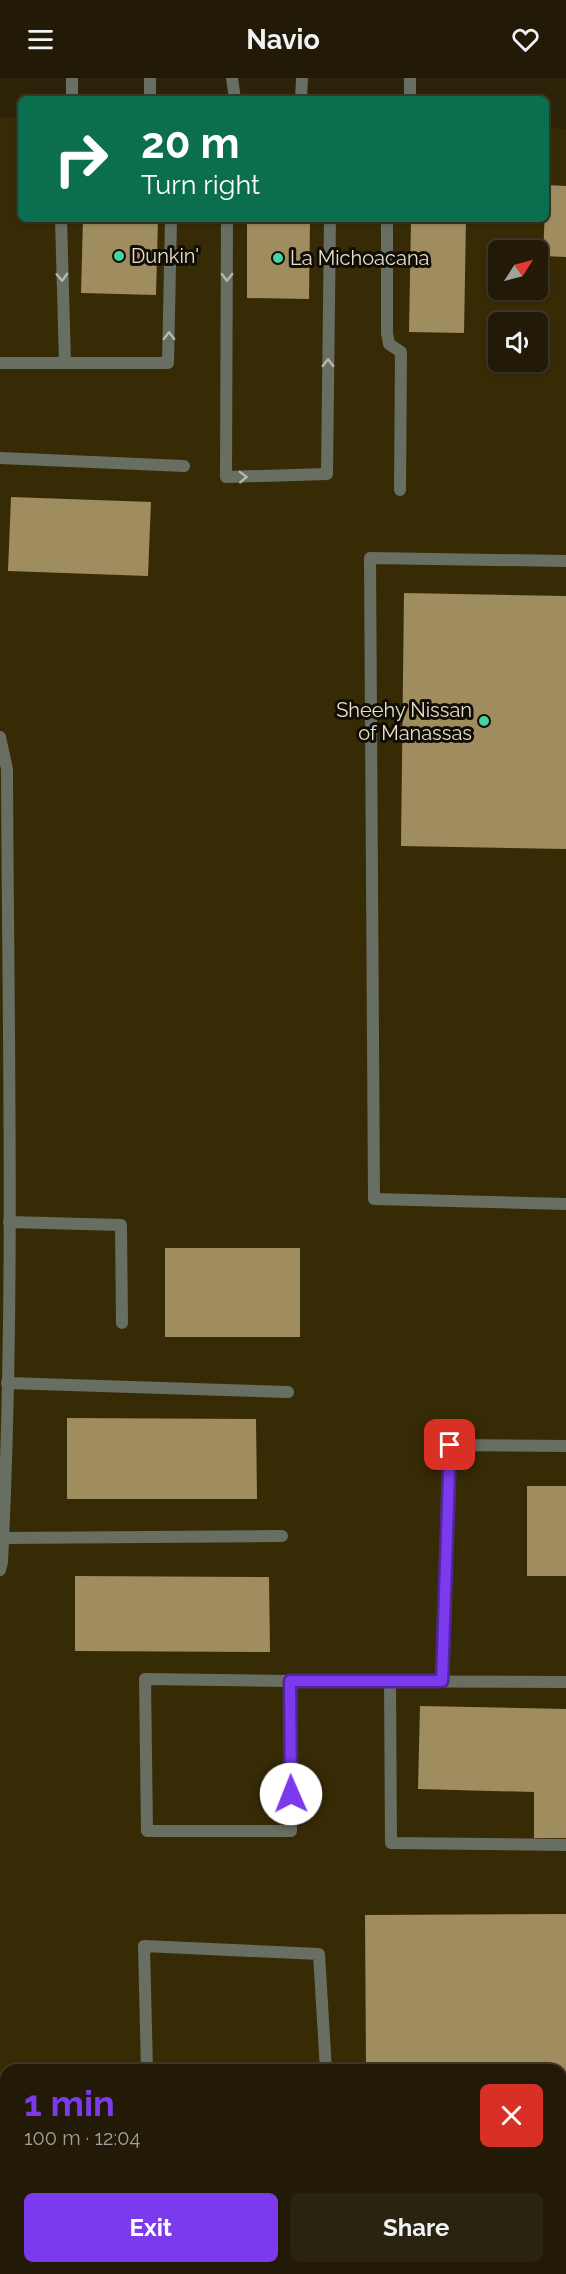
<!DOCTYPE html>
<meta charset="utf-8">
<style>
body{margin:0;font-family:Raleway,sans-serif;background:#2a2310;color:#f1f3f6;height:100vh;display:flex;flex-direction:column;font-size:22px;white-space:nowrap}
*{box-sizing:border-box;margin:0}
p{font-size:20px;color:#a2a19b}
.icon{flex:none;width:33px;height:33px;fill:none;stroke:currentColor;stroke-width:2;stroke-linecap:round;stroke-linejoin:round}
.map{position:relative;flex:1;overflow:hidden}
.side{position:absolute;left:0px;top:1986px;width:567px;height:210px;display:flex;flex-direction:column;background:#221a06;border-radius:18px 18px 0 0;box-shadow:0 2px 4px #0004,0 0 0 2px #3f3828}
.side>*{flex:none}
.banner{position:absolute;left:18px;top:18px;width:531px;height:126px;border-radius:9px;box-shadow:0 2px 4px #0004,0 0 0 2px #3f3828;background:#0b6e4f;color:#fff;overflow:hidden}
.needle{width:39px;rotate:54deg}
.buttons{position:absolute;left:488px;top:162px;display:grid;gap:12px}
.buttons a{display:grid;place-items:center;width:60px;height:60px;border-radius:9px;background:#221a06;box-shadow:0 2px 4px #0004,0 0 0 2px #3f3828;font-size:30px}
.pin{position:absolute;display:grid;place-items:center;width:51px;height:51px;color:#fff;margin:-26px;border-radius:12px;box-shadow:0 3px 9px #0006}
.me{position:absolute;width:66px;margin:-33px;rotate:359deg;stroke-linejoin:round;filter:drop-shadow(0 0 4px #0008)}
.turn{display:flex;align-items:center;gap:21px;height:126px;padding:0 24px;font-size:27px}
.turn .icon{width:78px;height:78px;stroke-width:2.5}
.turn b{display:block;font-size:42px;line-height:51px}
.round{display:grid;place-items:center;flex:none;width:63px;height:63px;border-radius:9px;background:#2a2310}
.head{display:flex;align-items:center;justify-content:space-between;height:102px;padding:0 24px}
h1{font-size:36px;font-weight:700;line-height:45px;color:#7c3aed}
.action{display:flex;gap:12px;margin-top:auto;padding:12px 24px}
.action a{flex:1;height:69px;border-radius:9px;background:#7c3aed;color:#fff;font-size:24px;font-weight:700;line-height:69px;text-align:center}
.action a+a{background:#2a2310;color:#f1f3f6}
header{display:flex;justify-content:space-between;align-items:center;height:78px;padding:0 24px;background:#221a06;font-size:27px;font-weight:700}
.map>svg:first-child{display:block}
.built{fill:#372b06;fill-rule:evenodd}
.building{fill:#9f8d5f}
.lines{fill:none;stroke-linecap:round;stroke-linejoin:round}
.lane{stroke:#686e62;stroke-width:12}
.oneway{stroke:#b9b7a9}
.route-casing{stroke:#51269a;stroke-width:15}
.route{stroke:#7c3aed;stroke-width:10}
.poi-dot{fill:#42d4a1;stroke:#120d04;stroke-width:2}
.labels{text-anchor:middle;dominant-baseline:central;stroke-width:6;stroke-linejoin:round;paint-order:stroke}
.poi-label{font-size:20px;fill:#e5dfcf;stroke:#120d04;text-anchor:start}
</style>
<header><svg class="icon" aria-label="menu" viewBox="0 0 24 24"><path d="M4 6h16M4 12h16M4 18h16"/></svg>Navio<svg class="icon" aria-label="heart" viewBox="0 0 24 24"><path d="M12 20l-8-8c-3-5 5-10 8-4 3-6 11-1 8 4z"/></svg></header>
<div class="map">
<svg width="566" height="2196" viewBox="0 0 566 2196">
<rect width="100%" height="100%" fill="#2d2308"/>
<path class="built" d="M 0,39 L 21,40 L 21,141 L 546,141 L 546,50 L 566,51 L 566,2196 L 0,2196 ZM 498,172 L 537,172 L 537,212 L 498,212 ZM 498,244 L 537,244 L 537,284 L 498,284 ZM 6,1992 L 561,1992 L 561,2190 L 6,2190 Z"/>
<g class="building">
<path d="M 546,107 L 566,108 L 566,179 L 543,178 Z"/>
<path d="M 83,141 L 158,141 L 156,217 L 81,215 Z"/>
<path d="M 247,141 L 310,141 L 309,221 L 247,220 Z"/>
<path d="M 411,141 L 466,141 L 464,255 L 409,254 Z"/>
<path d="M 11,419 L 151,424 L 148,498 L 8,493 Z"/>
<path d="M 404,515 L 566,518 L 566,771 L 401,768 Z"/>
<rect x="165" y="1170" width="135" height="89"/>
<path d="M 67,1340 L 256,1341 L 257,1421 L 67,1421 Z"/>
<rect x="527" y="1408" width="39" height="90"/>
<path d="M 75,1498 L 269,1499 L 270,1574 L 75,1573 Z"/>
<path d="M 420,1628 L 566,1631 L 566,1760 L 534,1760 L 534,1714 L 418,1711 Z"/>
<path d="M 566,1836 L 566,2037 L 561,2037 L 561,1992 L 490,1992 L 490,1989 L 366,1989 L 365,1837 Z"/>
<rect x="246" y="2190" width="100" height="6"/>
<rect x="398" y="2190" width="101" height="6"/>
</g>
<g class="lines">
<g class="lane">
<path d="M 150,0 L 150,21"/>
<path d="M 232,0 L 235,21"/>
<path d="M 410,0 L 410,21"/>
<path d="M 72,21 L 72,0"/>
<path d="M 301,21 L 302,0"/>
<path d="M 61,141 L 65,285 L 168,285 L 171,141"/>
<path d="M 227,141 L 226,399 L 327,396 L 330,141"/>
<path d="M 387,141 L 387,255 L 389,266 L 401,274 L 400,412"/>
<path d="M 0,285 L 65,285"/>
<path d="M 0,380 L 184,388"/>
<path d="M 566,483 L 370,480 L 374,1121 L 566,1126"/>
<path d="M 0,659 L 7,691 C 8,955 15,1220 2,1484 L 0,1492"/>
<path d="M 9,1144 L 121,1147 L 122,1245"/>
<path d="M 7,1305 L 288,1314"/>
<path d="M 4,1460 L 282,1458"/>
<path d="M 145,1601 L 290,1603 L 291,1753 L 147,1753 Z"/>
<path d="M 290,1603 L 566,1604"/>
<path d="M 390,1603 L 391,1765 L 566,1767"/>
<path d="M 442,1603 L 450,1367 L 566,1368"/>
<path d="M 147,1992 L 144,1868 L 319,1876 L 326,1992"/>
<path d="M 561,2073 L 566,2073"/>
<path d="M 561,2174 L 566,2174"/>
<path d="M 386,2190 L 386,2196"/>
</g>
</g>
<defs><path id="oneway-chevron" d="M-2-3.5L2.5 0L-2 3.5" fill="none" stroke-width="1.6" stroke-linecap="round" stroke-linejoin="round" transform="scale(1.5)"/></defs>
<g class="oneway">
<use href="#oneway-chevron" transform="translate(62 199) rotate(88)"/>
<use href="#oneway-chevron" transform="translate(227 199) rotate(90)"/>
<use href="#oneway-chevron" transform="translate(169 258) rotate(-89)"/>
<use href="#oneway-chevron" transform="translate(328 285) rotate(-89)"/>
<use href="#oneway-chevron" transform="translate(243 399) rotate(-2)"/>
</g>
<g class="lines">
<defs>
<path id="route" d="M 291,1716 L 290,1603 L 442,1603 L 450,1367"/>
</defs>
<use href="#route" class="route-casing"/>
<use href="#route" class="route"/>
</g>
<g class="poi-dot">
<circle cx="119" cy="178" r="6"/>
<circle cx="278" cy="180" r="6"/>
<circle cx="484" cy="643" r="6"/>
</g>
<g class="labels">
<g class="poi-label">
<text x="131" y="178">Dunkin'</text>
<text x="290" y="180">La Michoacana</text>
<text x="472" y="632" text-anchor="end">Sheehy Nissan<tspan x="472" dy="23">of Manassas</tspan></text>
</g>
</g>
</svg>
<div class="buttons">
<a><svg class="needle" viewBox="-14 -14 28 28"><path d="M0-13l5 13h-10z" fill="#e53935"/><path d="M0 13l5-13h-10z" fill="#a2a19b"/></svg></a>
<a><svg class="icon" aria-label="sound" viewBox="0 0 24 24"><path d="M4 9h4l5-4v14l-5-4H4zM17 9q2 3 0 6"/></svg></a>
</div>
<div class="pin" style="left:450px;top:1367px;background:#d93025"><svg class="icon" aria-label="arrive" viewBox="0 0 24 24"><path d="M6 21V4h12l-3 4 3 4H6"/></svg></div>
<svg class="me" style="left:291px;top:1716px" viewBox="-20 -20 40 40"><circle r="19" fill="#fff"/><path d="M0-13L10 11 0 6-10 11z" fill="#7c3aed"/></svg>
<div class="banner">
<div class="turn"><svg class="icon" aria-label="right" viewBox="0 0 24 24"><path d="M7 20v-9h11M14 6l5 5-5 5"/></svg><div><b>20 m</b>Turn right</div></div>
</div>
<section class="side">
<div class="head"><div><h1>1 min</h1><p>100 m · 12:04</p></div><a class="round" style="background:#d93025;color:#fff"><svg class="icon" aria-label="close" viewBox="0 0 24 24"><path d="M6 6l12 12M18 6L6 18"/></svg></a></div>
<div class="action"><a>Exit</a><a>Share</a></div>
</section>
</div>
